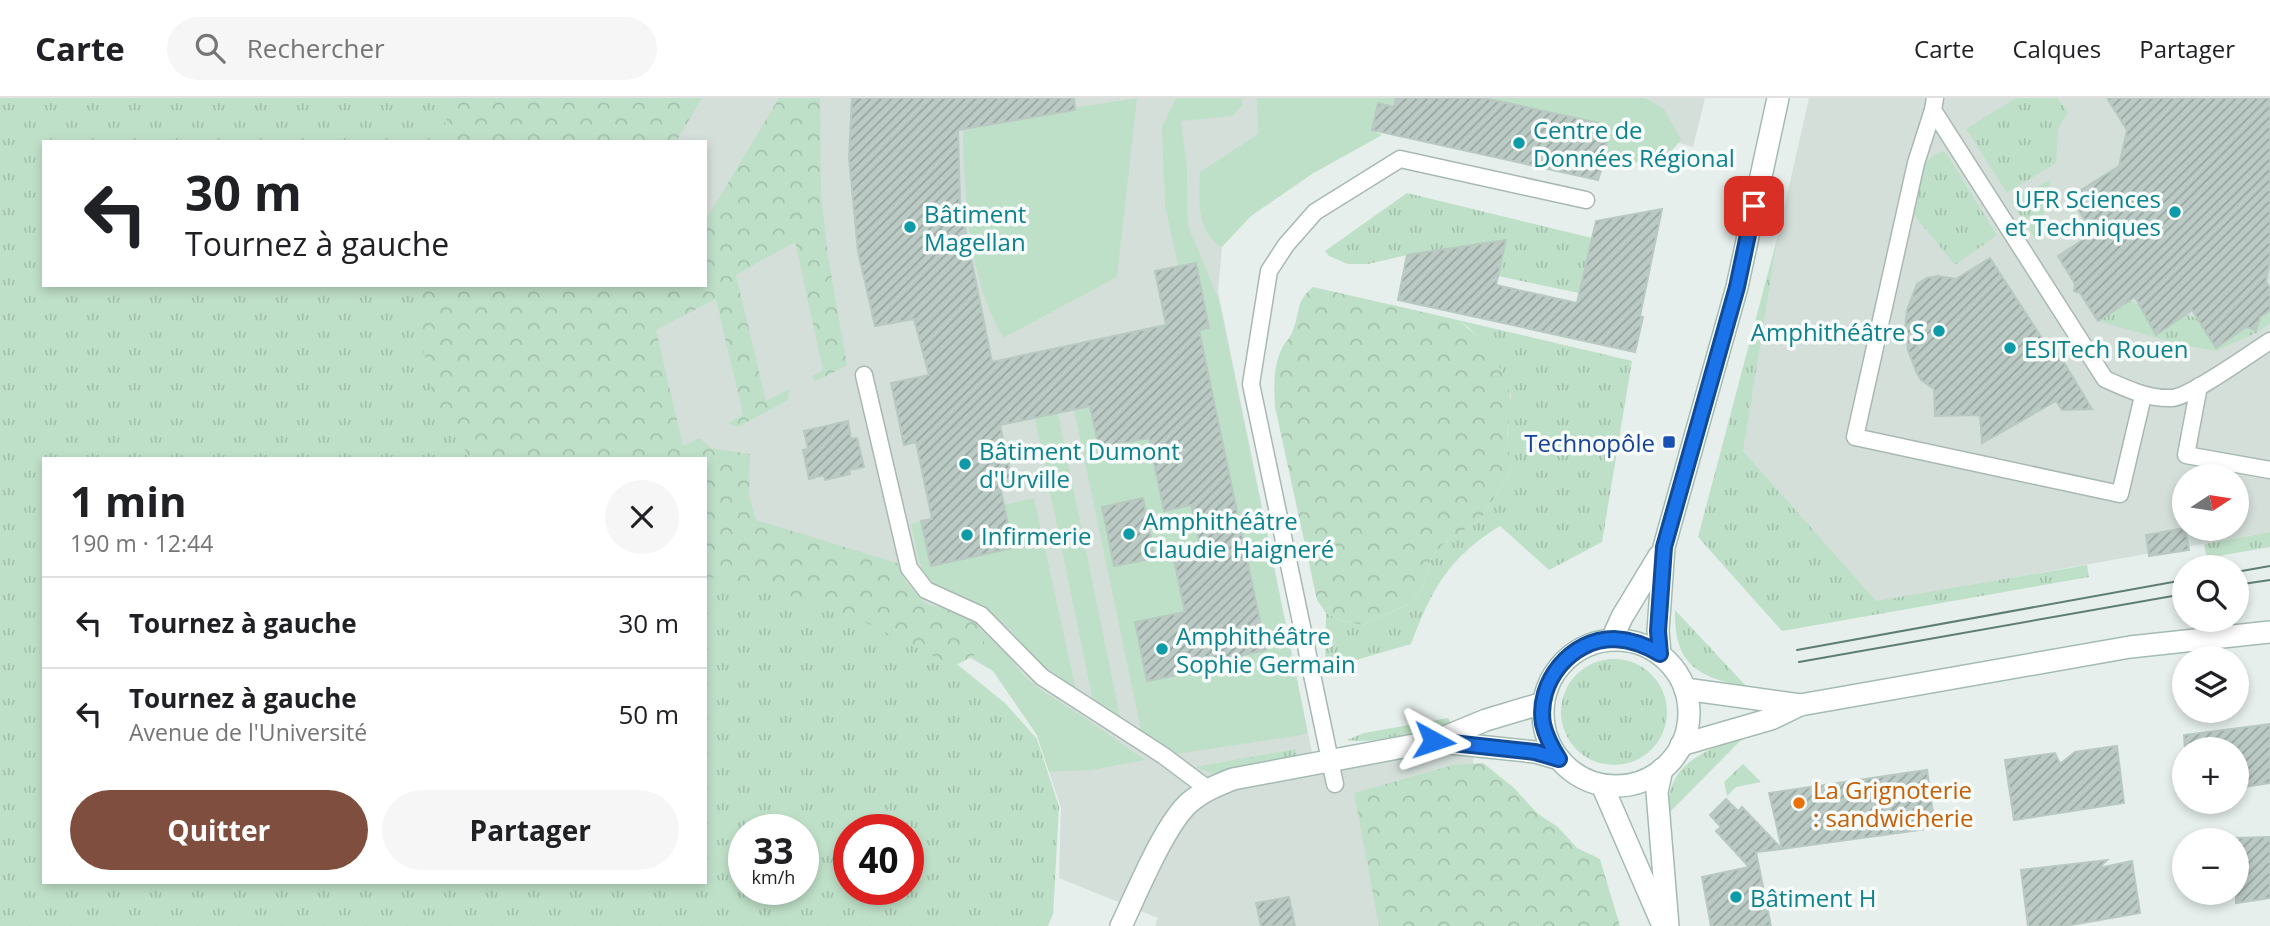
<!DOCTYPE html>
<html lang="fr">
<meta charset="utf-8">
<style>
body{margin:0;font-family:"Open Sans",sans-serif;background:#f6f6f6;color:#202124;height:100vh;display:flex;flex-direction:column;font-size:26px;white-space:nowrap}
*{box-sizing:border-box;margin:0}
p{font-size:23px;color:#757577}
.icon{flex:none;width:38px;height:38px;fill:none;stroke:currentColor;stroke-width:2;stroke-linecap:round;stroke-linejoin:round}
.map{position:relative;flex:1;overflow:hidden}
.sheet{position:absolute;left:42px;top:359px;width:665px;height:427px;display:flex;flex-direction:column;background:#fff;border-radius:0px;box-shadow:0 4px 10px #0003}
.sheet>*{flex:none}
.top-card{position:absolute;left:42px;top:42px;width:665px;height:147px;border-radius:0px;box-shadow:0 4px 10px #0003;background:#fff;color:#202124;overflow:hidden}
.needle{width:46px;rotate:78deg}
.fabs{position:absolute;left:2172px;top:366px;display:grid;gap:14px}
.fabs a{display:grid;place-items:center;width:77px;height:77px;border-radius:50%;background:#fff;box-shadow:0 4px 10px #0003;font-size:35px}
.speed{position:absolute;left:728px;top:716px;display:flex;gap:14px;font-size:35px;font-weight:700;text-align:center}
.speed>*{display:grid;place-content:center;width:91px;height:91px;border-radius:50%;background:#fff;box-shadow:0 4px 10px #0003;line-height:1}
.speed small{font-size:18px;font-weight:400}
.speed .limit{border:10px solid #d22;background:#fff;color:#111}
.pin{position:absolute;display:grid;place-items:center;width:60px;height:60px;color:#fff;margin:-30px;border-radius:14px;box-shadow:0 4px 10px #0006}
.me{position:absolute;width:77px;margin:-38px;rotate:95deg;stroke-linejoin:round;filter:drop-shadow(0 0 5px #0008)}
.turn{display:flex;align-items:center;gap:24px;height:147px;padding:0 28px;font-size:32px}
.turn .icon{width:91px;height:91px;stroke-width:2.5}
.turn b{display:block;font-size:49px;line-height:60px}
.round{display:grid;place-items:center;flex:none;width:74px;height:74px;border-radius:37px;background:#f6f6f6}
.headline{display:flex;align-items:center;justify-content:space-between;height:119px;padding:0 28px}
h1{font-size:42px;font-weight:700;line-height:52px}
.button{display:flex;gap:14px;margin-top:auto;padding:14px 28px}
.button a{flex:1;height:80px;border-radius:42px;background:#7f4e3f;color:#fff;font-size:28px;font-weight:700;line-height:80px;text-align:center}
.button a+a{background:#f6f6f6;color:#202124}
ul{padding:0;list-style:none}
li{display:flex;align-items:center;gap:21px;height:91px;padding:0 28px;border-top:2px solid #e0e0e0}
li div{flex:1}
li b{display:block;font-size:26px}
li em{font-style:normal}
header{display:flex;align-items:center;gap:42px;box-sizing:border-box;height:98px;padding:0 35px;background:#fff;border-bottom:2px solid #e0e0e0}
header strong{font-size:33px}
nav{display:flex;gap:38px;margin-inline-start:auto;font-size:24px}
.search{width:490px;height:63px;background:#f6f6f6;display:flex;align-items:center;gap:18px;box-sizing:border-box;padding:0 24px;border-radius:38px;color:#757577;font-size:26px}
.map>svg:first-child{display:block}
.built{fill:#d4dfda;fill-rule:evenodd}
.grass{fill:url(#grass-tufts);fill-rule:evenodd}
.forest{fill:url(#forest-crowns)}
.park{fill:#bfe0c8}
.building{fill:url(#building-hatch);stroke:#b8c9c2;stroke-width:2}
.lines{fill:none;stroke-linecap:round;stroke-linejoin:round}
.lane-casing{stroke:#a8b8b2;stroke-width:19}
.secondary-casing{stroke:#a4bbb3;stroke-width:24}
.lane{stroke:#fff;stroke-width:16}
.secondary{stroke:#fff;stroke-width:21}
.tram{stroke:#5f7d75;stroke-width:2}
.route-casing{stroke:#114b97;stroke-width:18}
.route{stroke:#1a73e8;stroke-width:12}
.culture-dot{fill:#0f9aa8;stroke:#f7fbf9;stroke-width:2.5}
.transit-dot{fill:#1a4fb4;stroke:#f7fbf9;stroke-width:2.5}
.food-dot{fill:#e8710a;stroke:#f7fbf9;stroke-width:2.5}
.labels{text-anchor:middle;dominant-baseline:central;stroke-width:7;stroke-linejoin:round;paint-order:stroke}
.culture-label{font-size:24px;fill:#0d838f;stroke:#f7fbf9;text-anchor:start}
.transit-label{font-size:24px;fill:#164399;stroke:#f7fbf9;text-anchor:end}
.food-label{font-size:24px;fill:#c56008;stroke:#f7fbf9;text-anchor:start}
</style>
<header>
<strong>Carte</strong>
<div class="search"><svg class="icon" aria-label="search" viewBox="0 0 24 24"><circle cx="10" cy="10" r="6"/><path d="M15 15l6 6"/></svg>Rechercher</div>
<nav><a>Carte</a><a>Calques</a><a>Partager</a></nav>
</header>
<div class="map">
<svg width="2270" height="828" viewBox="0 0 2270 828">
<defs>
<pattern id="grass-tufts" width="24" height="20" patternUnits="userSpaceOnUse" patternTransform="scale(1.75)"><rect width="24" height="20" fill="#bfe0c8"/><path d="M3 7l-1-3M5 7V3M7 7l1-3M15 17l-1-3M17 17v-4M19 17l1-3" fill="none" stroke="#a4c1ad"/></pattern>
<pattern id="forest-crowns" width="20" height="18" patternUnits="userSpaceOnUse" patternTransform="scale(1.75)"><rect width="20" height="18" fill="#bfe0c8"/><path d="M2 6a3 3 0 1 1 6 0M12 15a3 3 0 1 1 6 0" fill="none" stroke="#a4c1ad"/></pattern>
<pattern id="building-hatch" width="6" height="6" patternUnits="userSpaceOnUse" patternTransform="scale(1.75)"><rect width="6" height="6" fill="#bbcac4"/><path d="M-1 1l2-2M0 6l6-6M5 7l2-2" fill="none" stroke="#98a6a0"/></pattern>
</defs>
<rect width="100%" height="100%" fill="#e6efeb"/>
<g class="built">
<path d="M 528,0 L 1362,0 L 1217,93 L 1222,150 L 1218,193 L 1313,659 L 1471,638 L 1476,691 L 1609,828 L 1155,828 L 1158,820 L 1059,780 L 1061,710 L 1037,637 L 993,573 L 705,409 L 705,360 L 579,360 L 537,328 L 705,187 L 705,44 L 519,44 Z"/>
<path d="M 1529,0 L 1705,0 L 1693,49 Z"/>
<path d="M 1809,0 L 2270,0 L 2270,434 L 1876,504 L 1742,353 L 1778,137 ZM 2184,378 L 2236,378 L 2236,430 L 2184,430 Z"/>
</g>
<g class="grass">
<path d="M 0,0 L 482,0 L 478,44 L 44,44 L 44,187 L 468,187 L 564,360 L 44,360 L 44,784 L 705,784 L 705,442 L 936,549 L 1006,606 L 1037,641 L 1059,709 L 1053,816 L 1048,828 L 0,828 ZM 744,732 L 803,732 L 803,791 L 744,791 ZM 849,732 L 908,732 L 908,791 L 849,791 Z"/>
<path d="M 2016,0 L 2057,0 L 2068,14 L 2058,31 L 2056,65 L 2007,95 L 1966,31 Z"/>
<path d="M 1942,53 L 1946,55 L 1997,137 L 1955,167 L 1914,117 C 1918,95 1918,60 1942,53 Z"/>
<path d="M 2051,81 L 2038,145 L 2011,103 Z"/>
<path d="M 1407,95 L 1592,140 L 1579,195 L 1498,178 L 1506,143 L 1407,157 L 1368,166 L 1348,166 L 1329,158 L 1325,153 Z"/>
<path d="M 1778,137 L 1743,353 L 1876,503 L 2087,467 L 2089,479 L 1782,533 L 1698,439 Z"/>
<path d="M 2128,203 L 2140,207 L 2156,236 L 2186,217 L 2197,220 L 2216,250 L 2246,229 L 2256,232 L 2260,219 L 2270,212 L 2270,225 L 2258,234 L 2216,253 L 2182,247 L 2098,223 Z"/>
<path d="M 1458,222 L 1632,263 L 1602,444 L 1549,472 L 1500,428 C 1448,460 1432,491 1411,546 L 1325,571 L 1326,515 L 1340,522 L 1362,527 L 1411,505 L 1424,486 L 1431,461 L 1442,447 L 1480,422 L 1511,373 L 1507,341 L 1511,298 L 1505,283 L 1491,256 L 1469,230 Z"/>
<path d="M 2270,434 L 2270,449 L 2207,460 L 2204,446 Z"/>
<path d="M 1675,512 L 1747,589 C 1697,579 1674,567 1675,512 Z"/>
<circle cx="1614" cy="614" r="53"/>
<path d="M 1448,620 L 1451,625 C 1426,632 1371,647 1347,642 L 1364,635 Z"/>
<path d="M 1746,637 L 1668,716 C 1666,664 1705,653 1746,637 Z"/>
<path d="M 1296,651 L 1297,658 L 1254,665 L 1213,676 L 1195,669 Z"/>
<path d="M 1743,666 L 1761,684 L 1736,689 L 1727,698 L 1724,684 Z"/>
</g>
<g class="forest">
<path d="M 452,0 L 702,0 L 676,44 L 440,44 Z"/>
<path d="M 779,0 L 820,0 L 821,97 L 828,158 L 847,267 L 815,284 L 812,278 L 823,272 L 795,144 L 736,177 L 766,303 L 790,291 L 788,302 L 738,329 L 728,325 L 743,317 L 716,201 L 656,232 L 683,348 L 700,340 L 710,350 L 750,356 L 749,397 L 756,422 L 897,465 L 906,484 L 926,506 L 955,513 L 978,526 L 987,551 L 954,568 L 869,526 L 787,497 L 705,478 L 705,360 L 470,360 L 434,303 L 419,231 L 416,187 L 705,187 L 705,123 Z"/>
<path d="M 1313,189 L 1458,222 C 1480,239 1505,268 1510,297 C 1513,311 1507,326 1507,341 C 1508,351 1511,362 1511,373 L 1480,422 L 1442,447 L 1431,461 L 1424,486 L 1411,505 L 1362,527 L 1340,522 L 1326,515 L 1317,502 L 1275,309 C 1274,289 1273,269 1282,250 C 1285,244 1291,239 1293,232 C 1301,212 1295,204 1313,189 Z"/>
<path d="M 1483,665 L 1513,689 L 1538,716 L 1558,729 L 1577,750 L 1600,761 L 1620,828 L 1379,828 L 1354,695 L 1453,667 Z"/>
</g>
<g class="park">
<path d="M 1137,0 L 1117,179 L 1003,240 C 967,178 964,98 963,27 Z"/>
<path d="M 1176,0 L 1242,0 L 1242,7 L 1233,18 L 1181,23 L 1187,70 L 1188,128 L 1219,202 L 1307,631 L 1307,635 L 1302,637 L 1176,656 L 1141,632 L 1067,278 L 1161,241 L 1178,168 L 1165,107 L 1162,29 Z"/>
<path d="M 1257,0 L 1396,0 L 1394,9 L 1378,6 L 1372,32 L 1382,37 L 1312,76 L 1251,118 L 1222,149 C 1196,135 1199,100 1200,74 L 1258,36 Z"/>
<path d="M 1484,0 L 1645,0 L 1664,11 L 1681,42 L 1662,64 L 1651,67 L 1605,59 L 1608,27 Z"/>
<path d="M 1050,277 L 1120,619 L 1093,603 L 1027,282 Z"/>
<path d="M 1034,400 L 1076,592 L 1036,563 L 1011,532 L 985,509 L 935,488 L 925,477 L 919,463 L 911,426 L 921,423 L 931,467 L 1013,450 L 1004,407 Z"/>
<path d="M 980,531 L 1007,557 L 1025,579 L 1041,592 L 1085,620 L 1145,662 L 1091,672 L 1049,674 L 1037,637 L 993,573 L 971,559 L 986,551 Z"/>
</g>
<g class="building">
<path d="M 852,0 L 1074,0 L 1075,12 L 958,32 L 960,105 L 992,264 L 1166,227 L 1155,173 L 1196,165 L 1209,230 L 1199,232 L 1266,552 L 1187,569 L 1188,575 L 1147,583 L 1135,524 L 1185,514 L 1174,462 L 1202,456 L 1191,407 L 1164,413 L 1149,340 L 1099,350 L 1090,308 L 1000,327 L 1013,386 L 1000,388 L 1013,450 L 931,468 L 921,423 L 932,421 L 916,344 L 904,347 L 891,285 L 929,277 L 914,221 L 875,228 L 858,153 L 849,60 Z"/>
<path d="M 1396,0 L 1484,0 L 1608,27 L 1605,59 L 1598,82 L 1372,32 L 1378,5 L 1394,9 Z"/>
<path d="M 2107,0 L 2270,0 L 2270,162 L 2266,184 L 2270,190 L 2270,212 L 2260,219 L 2256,232 L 2246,229 L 2216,250 L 2192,212 L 2156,237 L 2135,199 L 2098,223 L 2080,195 L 2074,193 L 2075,186 L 2058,158 L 2093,135 L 2070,99 L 2119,68 L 2127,32 Z"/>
<path d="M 1662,111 L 1640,218 L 1643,219 L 1635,254 L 1398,202 L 1407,157 L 1506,142 L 1496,187 L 1577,205 L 1596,123 Z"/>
<path d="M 1990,160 L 2051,254 L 2056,251 L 2092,311 L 2062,312 L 2056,303 L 1982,345 L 1980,317 L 1935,318 L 1934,291 L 1921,282 L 1916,273 L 1908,252 L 1905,230 L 1907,212 L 1917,186 L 1927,180 L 1938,178 L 1956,181 Z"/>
<path d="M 848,323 L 851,341 L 857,340 L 864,369 L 849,372 L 850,376 L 825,382 L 824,377 L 809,381 L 803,352 L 808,351 L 804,333 Z"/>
<path d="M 1143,400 L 1155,460 L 1114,468 L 1102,409 Z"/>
<path d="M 2185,430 L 2189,452 L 2149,458 L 2146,437 Z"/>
<path d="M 2270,626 L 2270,685 L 2236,690 L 2236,651 L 2185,651 L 2184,637 Z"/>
<path d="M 2117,648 L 2124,705 L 2014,722 L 2005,662 L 2055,655 L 2060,666 L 2075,654 Z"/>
<path d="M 1927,672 L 1935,730 L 1782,751 L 1769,695 Z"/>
<path d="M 1726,701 L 1738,713 L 1742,709 L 1782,751 L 1756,754 L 1771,828 L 1711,828 L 1702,779 L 1749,769 L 1716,733 L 1721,729 L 1710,717 Z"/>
<path d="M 2270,739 L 2270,800 L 2236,805 L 2236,740 Z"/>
<path d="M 2107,762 L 2099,770 L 2132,763 L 2140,815 L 2065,828 L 2028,828 L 2021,772 Z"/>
<path d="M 1289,799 L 1295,828 L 1261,828 L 1256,805 Z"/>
</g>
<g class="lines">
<defs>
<g id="lane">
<path d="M 1935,0 L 1933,12 L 2105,281 C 2127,291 2148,301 2172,300 C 2191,299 2251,255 2270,243"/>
<path d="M 1933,12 L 1916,65 L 1855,339 L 2120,396 L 2143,298"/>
<path d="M 864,277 L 909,470 L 926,492 L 981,517 L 1042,579 L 1164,658 L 1208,691"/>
<path d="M 2199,288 L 2186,357 L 2270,372"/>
<path d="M 1335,686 L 1251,286 L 1269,173 L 1286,147 L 1315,114 L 1400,61 L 1586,102"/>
</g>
<g id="secondary">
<path d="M 1612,541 L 1622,519 L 1659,458"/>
<circle cx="1616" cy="615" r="73"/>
<path d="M 1660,556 L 1658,533 L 1664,449 L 1737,189 L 1778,0"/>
<path d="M 1685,591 L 1800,607"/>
<path d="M 1440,644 L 1535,654 L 1559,661"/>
<path d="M 1681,647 L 1771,621 L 1800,607 L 2130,549 L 2270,534"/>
<path d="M 1662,671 L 1657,694 L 1668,828"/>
<path d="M 1602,687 L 1661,823"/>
<path d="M 1121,828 C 1136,797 1165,725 1190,704 C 1203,693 1218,687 1233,681 L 1435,643 L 1486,622 L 1543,605"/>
</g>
</defs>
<use href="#lane" class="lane-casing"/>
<use href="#secondary" class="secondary-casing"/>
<use href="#lane" class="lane"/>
<use href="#secondary" class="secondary"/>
<g class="tram">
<path d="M 2236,474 L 2270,468"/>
<path d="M 2236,487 L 2270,482"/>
<path d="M 1797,552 L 2184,482"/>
<path d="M 1799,564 L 2184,496"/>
</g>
</g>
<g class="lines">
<defs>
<path id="route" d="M 1434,643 L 1535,654 L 1559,661 C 1552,650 1546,639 1543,626 C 1536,584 1571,541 1614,541 C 1632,542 1646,547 1660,556 L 1658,533 L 1664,449 L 1737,189 L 1754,108"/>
</defs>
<use href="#route" class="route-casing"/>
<use href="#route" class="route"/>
</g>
<g class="culture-dot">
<circle cx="1519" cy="45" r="7"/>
<circle cx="2175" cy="114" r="7"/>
<circle cx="910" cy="129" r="7"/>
<circle cx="1939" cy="233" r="7"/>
<circle cx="2010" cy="250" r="7"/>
<circle cx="965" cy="366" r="7"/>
<circle cx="1129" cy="436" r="7"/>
<circle cx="967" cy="437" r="7"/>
<circle cx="1162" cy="551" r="7"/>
<circle cx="1736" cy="799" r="7"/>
</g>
<rect class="transit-dot" x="1662" y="337" width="14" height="14" rx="3.5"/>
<circle class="food-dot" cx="1799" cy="705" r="7"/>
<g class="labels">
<g class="culture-label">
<text x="1533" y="31">Centre de<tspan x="1533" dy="28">Données Régional</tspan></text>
<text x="2161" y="100" text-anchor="end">UFR Sciences<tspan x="2161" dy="28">et Techniques</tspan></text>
<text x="924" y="115">Bâtiment<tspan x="924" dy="28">Magellan</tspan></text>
<text x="1925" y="233" text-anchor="end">Amphithéâtre S</text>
<text x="2024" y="250">ESITech Rouen</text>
<text x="979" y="352">Bâtiment Dumont<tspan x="979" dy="28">d'Urville</tspan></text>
<text x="1143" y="422">Amphithéâtre<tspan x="1143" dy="28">Claudie Haigneré</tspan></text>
<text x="981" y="437">Infirmerie</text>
<text x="1176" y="537">Amphithéâtre<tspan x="1176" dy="28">Sophie Germain</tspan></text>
<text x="1750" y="799">Bâtiment H</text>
</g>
<g class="transit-label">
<text x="1655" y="344">Technopôle</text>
</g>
<g class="food-label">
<text x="1813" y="691">La Grignoterie<tspan x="1813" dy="28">: sandwicherie</tspan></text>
</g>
</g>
</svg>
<div class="fabs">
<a><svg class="needle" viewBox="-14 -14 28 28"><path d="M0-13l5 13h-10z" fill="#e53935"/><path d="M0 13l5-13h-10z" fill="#757577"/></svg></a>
<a><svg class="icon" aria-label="search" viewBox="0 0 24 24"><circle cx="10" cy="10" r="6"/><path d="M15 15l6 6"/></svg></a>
<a><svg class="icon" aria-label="layers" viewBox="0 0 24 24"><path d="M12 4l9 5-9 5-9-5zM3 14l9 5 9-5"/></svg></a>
<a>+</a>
<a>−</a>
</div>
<div class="speed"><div>33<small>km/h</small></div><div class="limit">40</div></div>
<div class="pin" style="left:1754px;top:108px;background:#d93025"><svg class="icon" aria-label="arrive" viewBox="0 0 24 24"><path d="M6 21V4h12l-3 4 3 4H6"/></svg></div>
<svg class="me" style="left:1434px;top:643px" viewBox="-20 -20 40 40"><path d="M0-17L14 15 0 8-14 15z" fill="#1a73e8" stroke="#fff" stroke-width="4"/></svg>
<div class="top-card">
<div class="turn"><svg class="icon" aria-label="left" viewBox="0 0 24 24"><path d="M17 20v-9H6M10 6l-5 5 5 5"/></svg><div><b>30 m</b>Tournez à gauche</div></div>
</div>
<section class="sheet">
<div class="headline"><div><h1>1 min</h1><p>190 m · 12:44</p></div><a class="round"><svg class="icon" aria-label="close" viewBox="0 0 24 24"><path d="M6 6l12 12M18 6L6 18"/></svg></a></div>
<ul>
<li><svg class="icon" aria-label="left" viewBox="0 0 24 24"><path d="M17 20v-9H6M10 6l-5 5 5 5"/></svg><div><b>Tournez à gauche</b></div><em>30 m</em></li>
<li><svg class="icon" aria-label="left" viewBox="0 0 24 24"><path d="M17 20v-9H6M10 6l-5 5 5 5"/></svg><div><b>Tournez à gauche</b><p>Avenue de l'Université</p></div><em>50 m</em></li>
</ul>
<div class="button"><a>Quitter</a><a>Partager</a></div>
</section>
</div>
